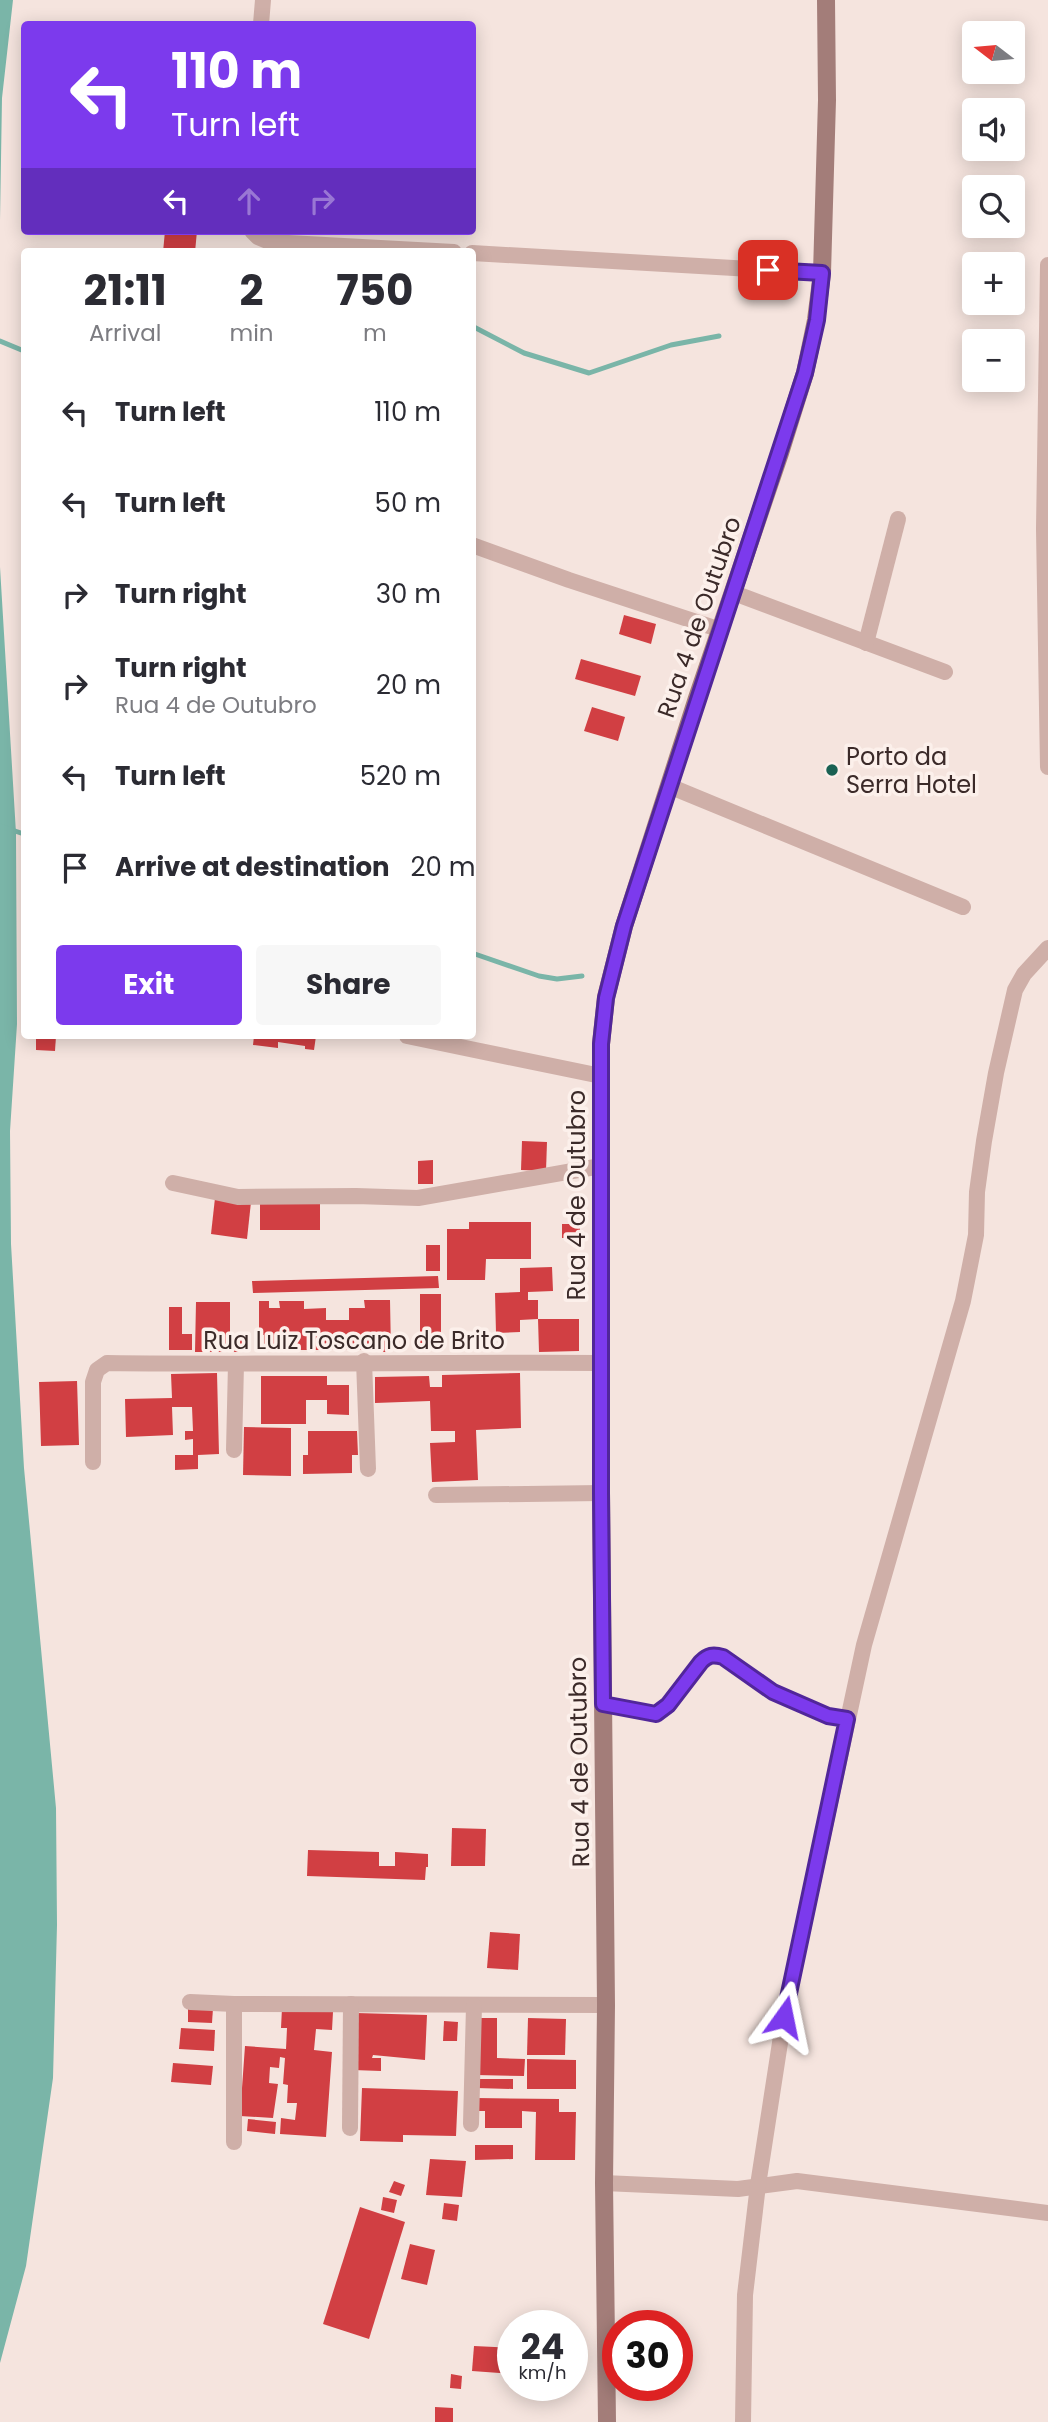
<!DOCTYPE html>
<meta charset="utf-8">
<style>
body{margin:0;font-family:Poppins,sans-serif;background:#f7f7f7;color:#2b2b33;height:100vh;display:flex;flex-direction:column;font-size:26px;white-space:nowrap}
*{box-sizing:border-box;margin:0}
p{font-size:23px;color:#7c7c81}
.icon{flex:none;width:38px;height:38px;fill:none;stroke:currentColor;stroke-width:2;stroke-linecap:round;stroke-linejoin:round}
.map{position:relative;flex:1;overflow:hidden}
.panel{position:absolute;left:21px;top:248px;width:455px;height:791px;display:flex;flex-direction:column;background:#fff;border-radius:7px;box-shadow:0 4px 18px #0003}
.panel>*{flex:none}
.guide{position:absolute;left:21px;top:21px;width:455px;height:214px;border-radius:7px;box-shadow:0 4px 18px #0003;background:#7c3aed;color:#fff;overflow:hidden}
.needle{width:46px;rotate:286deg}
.fabs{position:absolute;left:962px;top:21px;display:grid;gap:14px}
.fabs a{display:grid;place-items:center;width:63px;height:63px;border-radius:7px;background:#fff;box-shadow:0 4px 18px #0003;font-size:35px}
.speed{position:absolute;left:497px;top:2310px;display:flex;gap:14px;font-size:35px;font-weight:700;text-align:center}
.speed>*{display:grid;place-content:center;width:91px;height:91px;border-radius:50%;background:#fff;box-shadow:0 4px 18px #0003;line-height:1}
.speed small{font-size:18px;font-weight:400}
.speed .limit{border:10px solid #d22;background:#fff;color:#111}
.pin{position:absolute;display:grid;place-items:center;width:60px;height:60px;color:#fff;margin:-30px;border-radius:14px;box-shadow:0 4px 10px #0006}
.me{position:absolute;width:77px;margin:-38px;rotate:12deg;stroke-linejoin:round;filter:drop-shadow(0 0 5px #0008)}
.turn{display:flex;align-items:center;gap:24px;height:147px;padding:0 35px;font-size:32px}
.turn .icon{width:91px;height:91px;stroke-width:2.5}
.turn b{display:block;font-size:49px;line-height:60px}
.lanes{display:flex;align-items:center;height:66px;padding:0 35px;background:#0003;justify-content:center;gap:35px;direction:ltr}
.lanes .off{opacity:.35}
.eta{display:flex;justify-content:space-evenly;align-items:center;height:119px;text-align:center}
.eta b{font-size:42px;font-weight:700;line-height:49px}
.action{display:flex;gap:14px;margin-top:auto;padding:14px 35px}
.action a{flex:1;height:80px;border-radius:7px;background:#7c3aed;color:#fff;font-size:28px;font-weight:700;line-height:80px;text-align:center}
.action a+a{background:#f7f7f7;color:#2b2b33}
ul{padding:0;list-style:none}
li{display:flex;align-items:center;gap:21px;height:91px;padding:0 35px}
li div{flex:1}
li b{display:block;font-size:26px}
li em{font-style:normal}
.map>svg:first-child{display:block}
.water{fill:#7ab5a8}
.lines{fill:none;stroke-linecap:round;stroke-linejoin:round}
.stream{stroke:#7ab5a8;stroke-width:5}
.building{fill:#d13f43}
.street{stroke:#cfafa8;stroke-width:16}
.secondary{stroke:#a37d79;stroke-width:18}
.route-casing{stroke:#51269a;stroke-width:18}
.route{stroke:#7c3aed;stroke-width:12}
.poi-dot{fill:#1a6153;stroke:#fcf0eb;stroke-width:2.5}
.labels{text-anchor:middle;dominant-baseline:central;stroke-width:7;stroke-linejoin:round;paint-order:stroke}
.street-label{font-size:24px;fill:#3b2a29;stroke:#fcf0eb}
.poi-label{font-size:24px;fill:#3b2a29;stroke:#fcf0eb;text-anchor:start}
</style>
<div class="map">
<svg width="1048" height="2422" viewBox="0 0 1048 2422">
<rect width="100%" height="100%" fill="#f5e4de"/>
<g class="water">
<path d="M 0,0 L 13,0 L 2,98 L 0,220 Z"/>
<path d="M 0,567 L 16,833 L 17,1024 L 10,1131 L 11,1244 L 24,1468 L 56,1808 L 57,1925 L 53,2078 L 26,2266 L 0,2363 Z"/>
</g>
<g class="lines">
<g class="stream">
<path d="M 472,326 L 524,353 L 589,373 L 671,345 L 719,336"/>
<path d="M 0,341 L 24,351"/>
<path d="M 0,826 L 24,834"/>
<path d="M 472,953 L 539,976 L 557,979 L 582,976"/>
</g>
</g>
<g class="building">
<path d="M 165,231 L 197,231 L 195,252 L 163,252 Z"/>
<path d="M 624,615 L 656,624 L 651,644 L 619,634 Z"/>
<path d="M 581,659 L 641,676 L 635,696 L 575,679 Z"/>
<path d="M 592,707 L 625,717 L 618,741 L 584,731 Z"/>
<path d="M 36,1036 L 56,1036 L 55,1051 L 36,1050 Z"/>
<path d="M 254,1036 L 316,1036 L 314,1050 L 305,1049 L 305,1046 L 278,1042 L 278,1048 L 253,1045 Z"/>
<path d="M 522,1141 L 547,1142 L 546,1171 L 521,1170 Z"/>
<path d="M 433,1160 L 433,1184 L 418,1184 L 418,1161 Z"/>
<path d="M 215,1198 L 251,1202 L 247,1239 L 211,1234 Z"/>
<rect x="260" y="1201" width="60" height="29"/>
<path d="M 469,1222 L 531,1222 L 531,1259 L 486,1259 L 485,1280 L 447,1280 L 447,1229 L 469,1229 Z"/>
<rect x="562" y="1224" width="18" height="14"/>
<rect x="426" y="1245" width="14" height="26"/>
<path d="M 552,1267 L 553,1291 L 528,1292 L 528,1300 L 538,1300 L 538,1319 L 579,1319 L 579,1351 L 539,1352 L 538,1319 L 520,1320 L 520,1332 L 496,1333 L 495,1293 L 520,1292 L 520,1268 Z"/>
<path d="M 438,1276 L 439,1288 L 253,1293 L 252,1281 Z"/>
<rect x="420" y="1294" width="21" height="49"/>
<path d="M 364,1300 L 390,1300 L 391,1352 L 365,1352 L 365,1350 L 264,1350 L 264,1335 L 259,1335 L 259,1301 L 269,1301 L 269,1308 L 280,1308 L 279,1301 L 304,1301 L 304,1309 L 326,1308 L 326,1320 L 349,1320 L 349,1308 L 365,1308 Z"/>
<path d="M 196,1302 L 230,1302 L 230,1336 L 242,1336 L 242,1352 L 195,1352 Z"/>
<path d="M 169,1307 L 182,1307 L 182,1334 L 192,1334 L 192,1350 L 169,1350 Z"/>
<path d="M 217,1373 L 219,1454 L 198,1455 L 198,1469 L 175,1470 L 175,1455 L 193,1455 L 193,1439 L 185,1440 L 185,1431 L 193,1431 L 192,1407 L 172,1407 L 173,1435 L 126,1437 L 125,1399 L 172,1398 L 171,1374 Z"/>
<path d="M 520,1373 L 521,1428 L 476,1430 L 478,1480 L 432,1482 L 430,1443 L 455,1442 L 455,1431 L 431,1431 L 430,1401 L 375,1403 L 375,1377 L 429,1376 L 430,1387 L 442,1387 L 442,1375 Z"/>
<path d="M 261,1376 L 327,1376 L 327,1385 L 349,1385 L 349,1415 L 327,1414 L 327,1400 L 306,1400 L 306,1424 L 261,1424 Z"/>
<path d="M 77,1381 L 79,1445 L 41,1446 L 39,1382 Z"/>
<path d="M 244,1427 L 291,1428 L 291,1476 L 243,1475 Z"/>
<path d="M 308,1431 L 357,1431 L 358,1455 L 352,1455 L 352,1473 L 303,1474 L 303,1455 L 308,1455 Z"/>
<path d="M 452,1828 L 486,1829 L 485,1866 L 451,1866 Z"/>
<path d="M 308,1850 L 379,1852 L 379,1866 L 395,1866 L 395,1852 L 428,1854 L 428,1867 L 426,1867 L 425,1880 L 307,1876 Z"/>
<path d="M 490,1932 L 520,1934 L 518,1970 L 487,1968 Z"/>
<path d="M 188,2007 L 213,2008 L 212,2023 L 188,2022 Z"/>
<path d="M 282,2008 L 333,2012 L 332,2030 L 316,2029 L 314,2050 L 332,2052 L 326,2137 L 280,2134 L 281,2118 L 295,2120 L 297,2103 L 287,2103 L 288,2085 L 283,2084 L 285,2058 L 280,2057 L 279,2068 L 270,2067 L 269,2083 L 278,2084 L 273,2118 L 240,2116 L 245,2046 L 286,2049 L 287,2028 L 281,2028 Z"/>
<path d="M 356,2013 L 427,2015 L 425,2060 L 373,2055 L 372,2058 L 381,2058 L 381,2071 L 353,2070 Z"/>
<path d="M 477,2018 L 497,2018 L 497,2058 L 525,2059 L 524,2076 L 476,2075 Z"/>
<path d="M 528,2018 L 566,2019 L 565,2055 L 527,2055 Z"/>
<path d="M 444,2021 L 458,2022 L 457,2041 L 443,2041 Z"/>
<path d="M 181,2028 L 215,2030 L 214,2051 L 179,2049 Z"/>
<path d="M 527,2059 L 576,2060 L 576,2089 L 527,2089 Z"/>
<path d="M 173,2063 L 213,2066 L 211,2085 L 171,2082 Z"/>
<path d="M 476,2079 L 513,2079 L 513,2089 L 476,2088 Z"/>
<path d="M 362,2088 L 458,2091 L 456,2136 L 403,2135 L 403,2142 L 360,2141 Z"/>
<path d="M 476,2098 L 559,2099 L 559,2112 L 576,2112 L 575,2160 L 535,2160 L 536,2112 L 522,2111 L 522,2128 L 485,2128 L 485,2111 L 476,2111 Z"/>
<path d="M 248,2119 L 276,2122 L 275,2134 L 247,2131 Z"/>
<path d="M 475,2145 L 513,2145 L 513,2159 L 475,2160 Z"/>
<path d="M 430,2159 L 466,2161 L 462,2197 L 426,2195 Z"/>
<path d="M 394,2181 L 405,2185 L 401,2196 L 389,2192 Z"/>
<path d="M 383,2197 L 397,2200 L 394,2213 L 381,2210 Z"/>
<path d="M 444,2203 L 459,2205 L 457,2221 L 442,2219 Z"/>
<path d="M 360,2207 L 405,2222 L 369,2339 L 323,2324 Z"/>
<path d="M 410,2244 L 435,2250 L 427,2285 L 401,2279 Z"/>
<path d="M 474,2346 L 513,2348 L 513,2374 L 472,2371 Z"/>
<path d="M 451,2374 L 462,2376 L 461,2389 L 450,2388 Z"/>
<path d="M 435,2407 L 453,2408 L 453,2422 L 435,2422 Z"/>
</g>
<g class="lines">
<g class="street">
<path d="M 261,24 L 263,0"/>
<path d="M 252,231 L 258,237 L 270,242 L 454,252"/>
<path d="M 472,253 L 822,273"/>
<path d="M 1048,265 L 1044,529 L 1048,767"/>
<path d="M 472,545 L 569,580 L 721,630"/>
<path d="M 734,593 L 945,672"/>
<path d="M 866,643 L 898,519"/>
<path d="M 669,786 L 963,907"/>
<path d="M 407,1036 L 601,1076"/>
<path d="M 173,1183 L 238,1197 L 356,1196 L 418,1198 L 601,1166"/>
<path d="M 364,1361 L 368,1469"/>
<path d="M 234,1450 L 236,1364"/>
<path d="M 93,1462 L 93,1382 L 97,1370 L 107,1363 C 272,1365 436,1362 601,1363"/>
<path d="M 436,1495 L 601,1493"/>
<path d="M 603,1704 L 656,1714 L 669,1705 L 701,1662 C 708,1655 713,1654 723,1657 L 773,1692 L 828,1716 L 847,1719"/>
<path d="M 190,2002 L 234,2004 L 606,2005"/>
<path d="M 234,2004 L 234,2142"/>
<path d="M 471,2124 L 474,2006"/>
<path d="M 350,2128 L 351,2004"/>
<path d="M 604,2183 L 738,2189 L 797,2181 L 1048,2213"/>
<path d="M 743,2422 L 745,2295 L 758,2185 L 784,2017 L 864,1645 L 963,1301 L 976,1235 L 977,1192 L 984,1141 L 996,1073 L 1015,990 L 1024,974 L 1048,948"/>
</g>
<path class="secondary" d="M 607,2422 L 604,2183 L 606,2005 L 601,1493 L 601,1044 L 606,997 L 624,926 L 697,698 L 780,453 L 805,373 L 816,320 L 822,273 L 827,100 L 826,0"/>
</g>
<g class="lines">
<defs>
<path id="route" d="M 768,270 L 822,273 L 817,320 L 805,373 L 624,926 L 606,998 L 601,1044 L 601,1493 L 603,1704 L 656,1714 L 668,1705 L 701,1662 C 708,1655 713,1654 723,1657 L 773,1692 L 828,1716 L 847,1719 L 784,2017"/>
</defs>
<use href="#route" class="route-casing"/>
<use href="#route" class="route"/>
</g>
<circle class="poi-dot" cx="832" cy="770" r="7"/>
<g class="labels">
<g class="street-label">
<text transform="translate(699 617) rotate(-71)">Rua 4 de Outubro</text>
<text transform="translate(576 1195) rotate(-90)">Rua 4 de Outubro</text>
<text x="354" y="1340">Rua Luiz Toscano de Brito</text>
<text transform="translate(579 1762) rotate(-91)">Rua 4 de Outubro</text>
</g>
<g class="poi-label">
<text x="846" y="756">Porto da<tspan x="846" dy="28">Serra Hotel</tspan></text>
</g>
</g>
</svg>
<div class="fabs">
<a><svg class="needle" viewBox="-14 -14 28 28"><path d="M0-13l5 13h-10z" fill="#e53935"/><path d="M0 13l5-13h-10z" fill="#7c7c81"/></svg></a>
<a><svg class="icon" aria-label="sound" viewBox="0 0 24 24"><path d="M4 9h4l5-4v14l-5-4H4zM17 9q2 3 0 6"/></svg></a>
<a><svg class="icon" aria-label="search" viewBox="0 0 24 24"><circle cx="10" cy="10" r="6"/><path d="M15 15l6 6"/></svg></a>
<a>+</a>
<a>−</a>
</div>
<div class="speed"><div>24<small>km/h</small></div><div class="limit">30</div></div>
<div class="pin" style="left:768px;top:270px;background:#d93025"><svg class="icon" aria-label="arrive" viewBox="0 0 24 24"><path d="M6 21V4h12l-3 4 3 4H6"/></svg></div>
<svg class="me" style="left:784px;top:2017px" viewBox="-20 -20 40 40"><path d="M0-17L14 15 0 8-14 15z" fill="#7c3aed" stroke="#fff" stroke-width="4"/></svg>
<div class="guide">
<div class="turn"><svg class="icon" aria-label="left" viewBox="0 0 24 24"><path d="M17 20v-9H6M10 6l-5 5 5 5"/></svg><div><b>110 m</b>Turn left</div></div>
<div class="lanes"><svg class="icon" aria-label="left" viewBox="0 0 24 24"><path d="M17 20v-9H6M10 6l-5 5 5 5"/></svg><svg class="icon off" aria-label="ahead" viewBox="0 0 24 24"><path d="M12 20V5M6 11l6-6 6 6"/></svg><svg class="icon off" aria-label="right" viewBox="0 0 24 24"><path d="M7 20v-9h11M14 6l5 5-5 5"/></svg></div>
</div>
<section class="panel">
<div class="eta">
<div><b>21:11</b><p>Arrival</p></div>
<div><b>2</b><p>min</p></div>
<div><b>750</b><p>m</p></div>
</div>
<ul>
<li><svg class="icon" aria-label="left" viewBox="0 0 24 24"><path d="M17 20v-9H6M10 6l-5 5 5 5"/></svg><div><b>Turn left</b></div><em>110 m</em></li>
<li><svg class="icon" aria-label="left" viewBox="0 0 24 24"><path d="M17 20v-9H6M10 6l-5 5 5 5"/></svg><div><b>Turn left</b></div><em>50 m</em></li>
<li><svg class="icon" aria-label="right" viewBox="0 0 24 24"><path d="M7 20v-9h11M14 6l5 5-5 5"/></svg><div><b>Turn right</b></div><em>30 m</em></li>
<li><svg class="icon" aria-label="right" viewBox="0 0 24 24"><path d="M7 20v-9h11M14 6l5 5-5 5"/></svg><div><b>Turn right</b><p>Rua 4 de Outubro</p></div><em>20 m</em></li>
<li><svg class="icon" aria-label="left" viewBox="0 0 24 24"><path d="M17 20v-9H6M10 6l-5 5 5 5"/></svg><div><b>Turn left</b></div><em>520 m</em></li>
<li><svg class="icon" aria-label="arrive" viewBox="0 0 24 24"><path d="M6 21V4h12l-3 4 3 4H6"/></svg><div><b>Arrive at destination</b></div><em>20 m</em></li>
</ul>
<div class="action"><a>Exit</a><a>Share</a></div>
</section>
</div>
